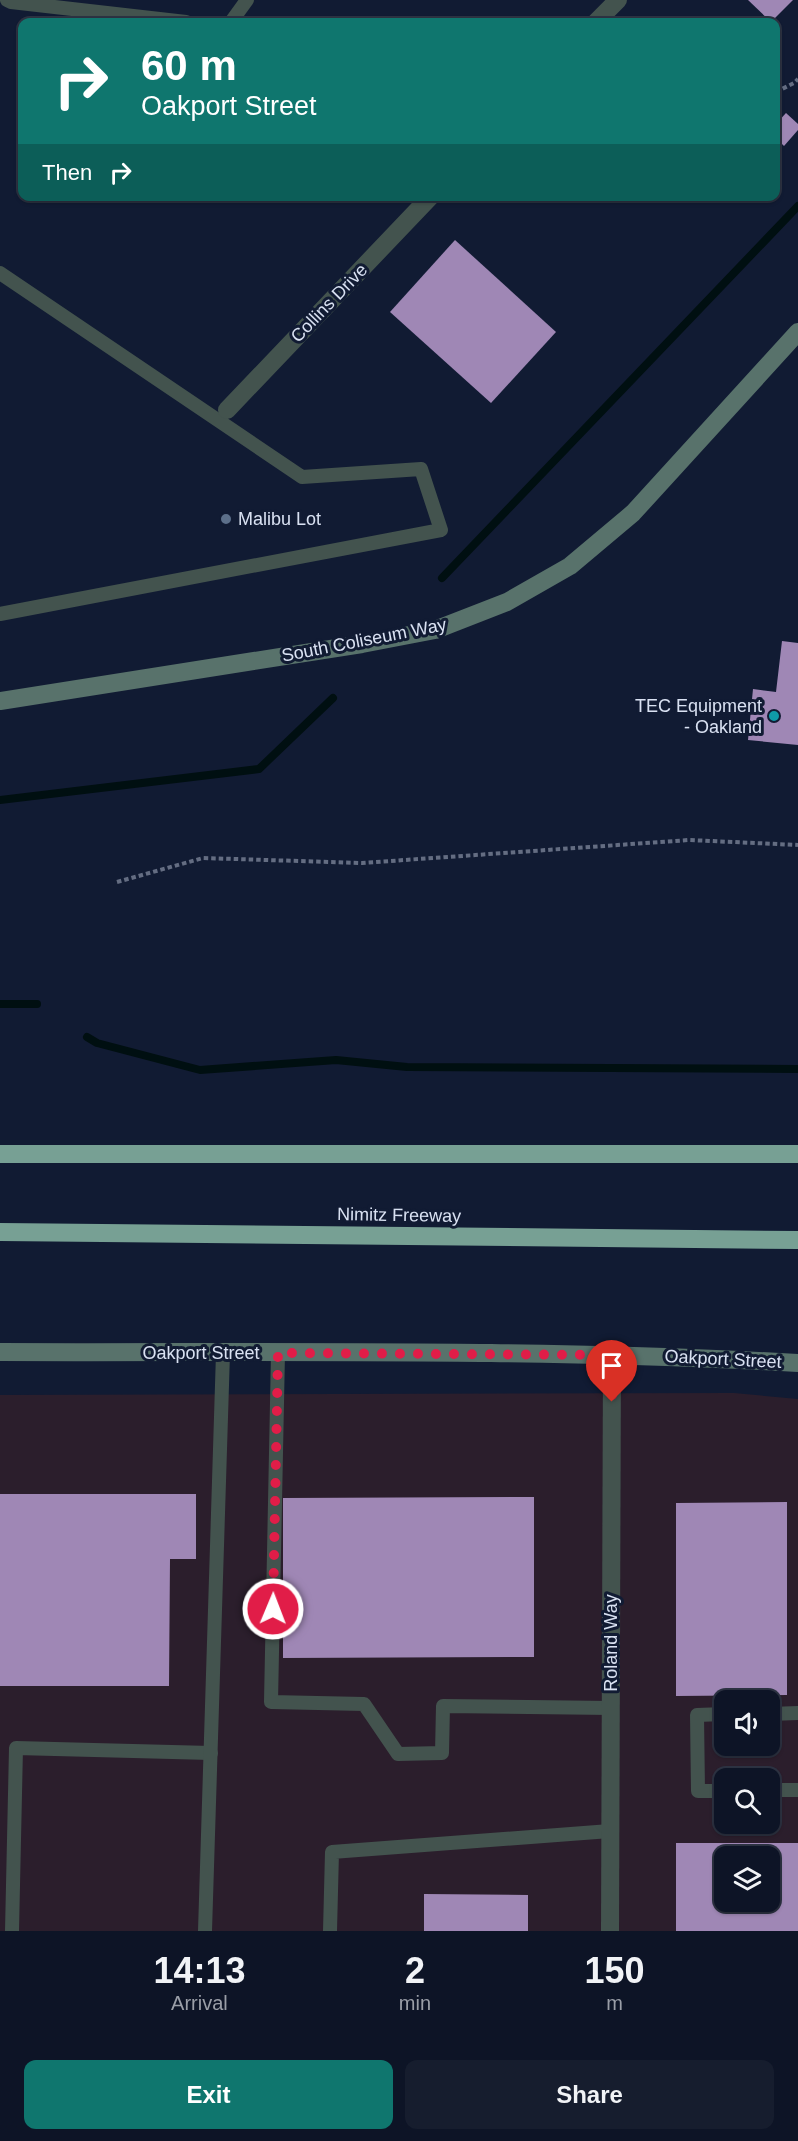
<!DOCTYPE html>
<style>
body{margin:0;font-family:Helvetica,sans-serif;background:#161d2e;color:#f1f3f6;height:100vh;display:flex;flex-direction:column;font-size:22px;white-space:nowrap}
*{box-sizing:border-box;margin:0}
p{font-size:20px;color:#9a9ea7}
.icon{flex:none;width:33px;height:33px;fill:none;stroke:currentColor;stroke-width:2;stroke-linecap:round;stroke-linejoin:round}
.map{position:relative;height:1931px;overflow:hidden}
.panel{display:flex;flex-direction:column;background:#0d1426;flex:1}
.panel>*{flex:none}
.hud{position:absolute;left:18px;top:18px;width:762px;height:183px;border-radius:12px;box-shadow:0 2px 4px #0004,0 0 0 2px #2d3343;background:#0f766e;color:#fff;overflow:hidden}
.buttons{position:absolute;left:714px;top:1690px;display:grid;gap:12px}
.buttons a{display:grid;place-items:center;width:66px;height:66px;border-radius:12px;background:#0d1426;box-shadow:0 2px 4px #0004,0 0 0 2px #2d3343;font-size:30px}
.pin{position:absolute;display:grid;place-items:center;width:51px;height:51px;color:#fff;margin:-62px -26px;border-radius:50% 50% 50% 0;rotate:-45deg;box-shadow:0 0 6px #0007}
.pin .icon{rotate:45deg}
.me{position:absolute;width:66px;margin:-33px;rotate:1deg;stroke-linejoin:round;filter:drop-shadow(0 0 4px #0008)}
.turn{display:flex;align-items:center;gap:21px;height:126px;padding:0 24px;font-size:27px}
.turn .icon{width:78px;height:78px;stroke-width:2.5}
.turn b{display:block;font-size:42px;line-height:51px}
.then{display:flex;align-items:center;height:57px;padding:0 24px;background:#0003;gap:12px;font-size:22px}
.eta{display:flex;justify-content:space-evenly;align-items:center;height:102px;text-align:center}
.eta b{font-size:36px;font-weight:700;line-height:42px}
.button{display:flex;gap:12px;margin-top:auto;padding:12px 24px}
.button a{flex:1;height:69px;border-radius:12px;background:#0f766e;color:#fff;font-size:24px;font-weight:700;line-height:69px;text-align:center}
.button a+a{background:#161d2e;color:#f1f3f6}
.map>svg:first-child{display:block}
.industrial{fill:#2b1e2c;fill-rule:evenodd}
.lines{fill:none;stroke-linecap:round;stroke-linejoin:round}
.stream{stroke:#000f11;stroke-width:8}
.building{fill:#9f87b5;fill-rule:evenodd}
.path{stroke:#646d82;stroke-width:4;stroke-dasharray:4.5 3;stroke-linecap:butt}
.lane{stroke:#43534e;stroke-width:14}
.street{stroke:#43534e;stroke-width:18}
.secondary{stroke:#58726b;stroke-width:18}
.highway{stroke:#77a094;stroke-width:18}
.route{stroke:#e11d48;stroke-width:10;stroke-dasharray:0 18}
.service-dot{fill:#5c6f8a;stroke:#111b33;stroke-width:2}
.culture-dot{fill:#0f9aa8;stroke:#111b33;stroke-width:2}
.labels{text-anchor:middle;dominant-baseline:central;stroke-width:6;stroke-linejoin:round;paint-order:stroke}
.street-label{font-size:18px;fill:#d9e1f2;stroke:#111b33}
.poi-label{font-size:18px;fill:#d9e1f2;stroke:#111b33;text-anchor:start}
</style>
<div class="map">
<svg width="798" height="1931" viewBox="0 0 798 1931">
<rect width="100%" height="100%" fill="#111b33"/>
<path class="industrial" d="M 734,1393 L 798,1399 L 798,1931 L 0,1931 L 0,1395 ZM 724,1701 L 770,1701 L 770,1746 L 724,1746 ZM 724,1779 L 770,1779 L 770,1824 L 724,1824 ZM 724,1857 L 770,1857 L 770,1902 L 724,1902 Z"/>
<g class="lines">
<g class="stream">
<path d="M 442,578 L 798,206"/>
<path d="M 0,800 L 259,769 L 333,698"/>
<path d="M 0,1004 L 37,1004"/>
<path d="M 87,1037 L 97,1043 L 200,1070 L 336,1060 L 407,1067 L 798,1069"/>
</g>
</g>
<g class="building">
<path d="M 748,0 L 793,0 L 771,22 Z"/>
<path d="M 786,113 L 798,124 L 798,130 L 784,146 L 776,138 L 776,124 Z"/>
<path d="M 455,240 L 556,332 L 491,403 L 390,312 Z"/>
<path d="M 782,641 L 798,643 L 798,745 L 748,740 L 753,689 L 776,692 Z"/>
<path d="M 0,1494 L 196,1494 L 196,1559 L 170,1559 L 169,1686 L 0,1686 Z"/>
<path d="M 534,1497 L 534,1657 L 283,1658 L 283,1498 Z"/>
<path d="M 787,1502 L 787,1695 L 676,1696 L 676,1503 Z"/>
<path d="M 676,1843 L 798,1843 L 798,1931 L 676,1931 ZM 724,1857 L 770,1857 L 770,1902 L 724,1902 Z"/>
<path d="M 424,1894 L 528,1895 L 528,1931 L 424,1931 Z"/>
</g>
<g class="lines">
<g class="path">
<path d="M 776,92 L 794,83 L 798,79"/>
<path d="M 117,882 L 203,858 L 362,863 L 689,840 L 798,845"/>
</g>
<g class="lane">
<path d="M 7,0 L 11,2 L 186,22"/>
<path d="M 231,22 L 247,0"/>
<path d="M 0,273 L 302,477 L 421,469 L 441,530 L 0,614"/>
<path d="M 278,1353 L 271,1702 L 364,1704 L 398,1754 L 442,1753 L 443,1706 L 611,1708"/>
<path d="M 724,1714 L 697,1715 L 698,1791 L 724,1791"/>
<path d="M 770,1714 L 798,1713"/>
<path d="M 770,1790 L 798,1790"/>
<path d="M 12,1931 L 16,1748 L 211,1753"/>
<path d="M 205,1931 L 223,1353"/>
<path d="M 330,1931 L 332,1852 L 610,1831"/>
</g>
<g class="street">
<path d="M 596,22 L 618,0"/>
<path d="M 227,410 L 431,196"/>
<path d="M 610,1931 L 612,1355"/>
</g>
<g class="secondary">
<path d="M 0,701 L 362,644 L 435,630 L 507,602 L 570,566 L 633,513 L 798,332"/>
<path d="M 0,1352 C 266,1353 532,1348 798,1363"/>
</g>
<g class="highway">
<path d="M 0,1154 L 798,1154"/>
<path d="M 0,1232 L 798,1240"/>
</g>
</g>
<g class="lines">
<path class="route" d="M 273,1609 L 278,1353 L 612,1355 L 612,1402"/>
</g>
<circle class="service-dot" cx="226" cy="519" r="6"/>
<circle class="culture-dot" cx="774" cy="716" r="6"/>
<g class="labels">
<g class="street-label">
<text transform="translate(329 303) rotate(-46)">Collins Drive</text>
<text transform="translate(364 640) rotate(-11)">South Coliseum Way</text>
<text transform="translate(399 1215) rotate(1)">Nimitz Freeway</text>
<text x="201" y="1353">Oakport Street</text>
<text transform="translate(723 1359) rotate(3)">Oakport Street</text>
<text transform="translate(611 1643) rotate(-90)">Roland Way</text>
</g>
<g class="poi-label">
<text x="238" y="519">Malibu Lot</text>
<text x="762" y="706" text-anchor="end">TEC Equipment<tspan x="762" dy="21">- Oakland</tspan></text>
</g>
</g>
</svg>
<div class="buttons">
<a><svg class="icon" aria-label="sound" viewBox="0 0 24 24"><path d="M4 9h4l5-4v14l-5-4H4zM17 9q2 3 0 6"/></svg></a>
<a><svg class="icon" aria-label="search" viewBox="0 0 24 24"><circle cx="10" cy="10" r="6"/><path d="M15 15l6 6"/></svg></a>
<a><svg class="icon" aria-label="layers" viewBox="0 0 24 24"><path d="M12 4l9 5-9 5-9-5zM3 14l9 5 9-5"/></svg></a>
</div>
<div class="pin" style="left:612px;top:1402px;background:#d93025"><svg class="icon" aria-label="arrive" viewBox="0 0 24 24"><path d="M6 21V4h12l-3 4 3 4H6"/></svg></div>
<svg class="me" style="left:273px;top:1609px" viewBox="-20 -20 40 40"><circle r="17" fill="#e11d48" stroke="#fff" stroke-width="3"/><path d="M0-11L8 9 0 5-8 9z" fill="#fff"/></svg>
<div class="hud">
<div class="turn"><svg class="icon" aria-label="right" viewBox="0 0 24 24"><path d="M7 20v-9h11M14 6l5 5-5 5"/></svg><div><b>60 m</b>Oakport Street</div></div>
<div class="then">Then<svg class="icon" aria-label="right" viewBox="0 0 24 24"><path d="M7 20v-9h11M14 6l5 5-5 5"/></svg></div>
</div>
</div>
<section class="panel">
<div class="eta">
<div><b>14:13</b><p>Arrival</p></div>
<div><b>2</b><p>min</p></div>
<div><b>150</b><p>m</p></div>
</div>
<div class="button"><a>Exit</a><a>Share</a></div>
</section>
